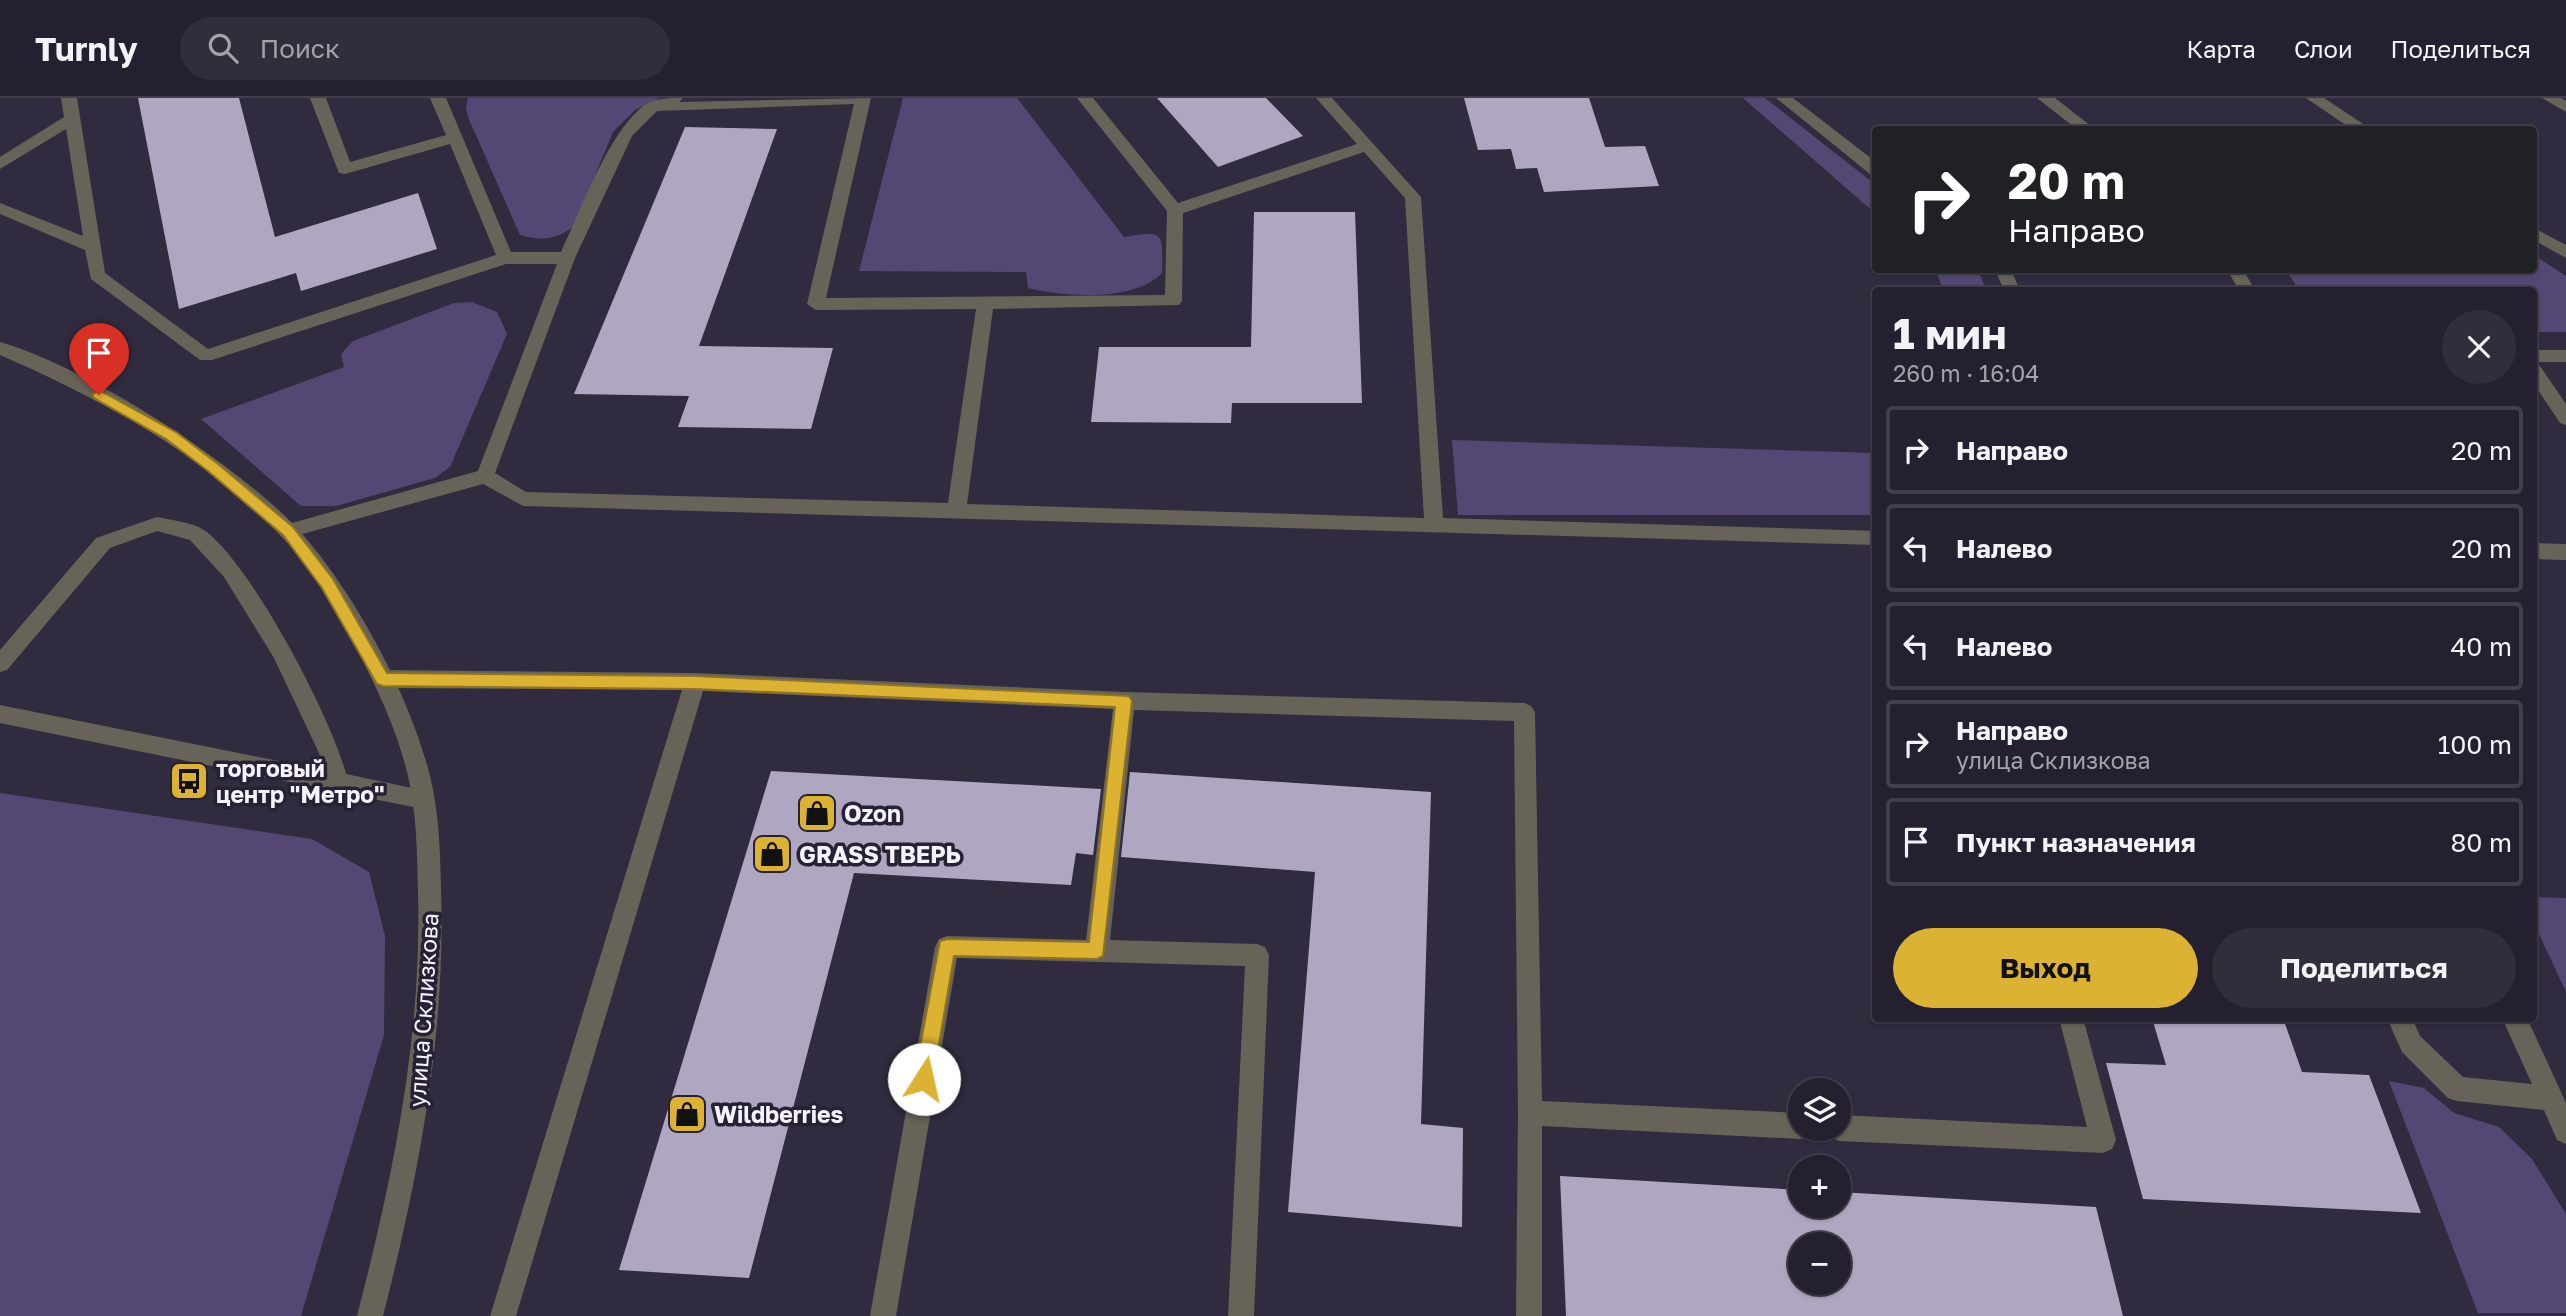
<!DOCTYPE html>
<html lang="ru">
<meta charset="utf-8">
<style>
body{margin:0;font-family:"Golos Text",sans-serif;background:#312d3b;color:#f1f3f6;height:100vh;display:flex;flex-direction:column;font-size:26px;white-space:nowrap}
*{box-sizing:border-box;margin:0}
p{font-size:23px;color:#a3a3aa}
.icon{flex:none;width:38px;height:38px;fill:none;stroke:currentColor;stroke-width:2;stroke-linecap:round;stroke-linejoin:round}
.map{position:relative;flex:1;overflow:hidden}
.drawer{position:absolute;left:1872px;top:189px;width:665px;height:735px;display:flex;flex-direction:column;background:#25202f;border-radius:7px;box-shadow:0 2px 5px #0004,0 0 0 2px #423e4b}
.drawer>*{flex:none}
.guide{position:absolute;left:1872px;top:28px;width:665px;height:147px;border-radius:7px;box-shadow:0 2px 5px #0004,0 0 0 2px #423e4b;background:#202124;color:#fff;overflow:hidden}
.fabs{position:absolute;left:1788px;top:980px;display:grid;gap:14px}
.fabs a{display:grid;place-items:center;width:63px;height:63px;border-radius:50%;background:#25202f;box-shadow:0 2px 5px #0004,0 0 0 2px #423e4b;font-size:35px}
.pin{position:absolute;display:grid;place-items:center;width:60px;height:60px;color:#fff;margin:-72px -30px;border-radius:50% 50% 50% 0;rotate:-45deg;box-shadow:0 0 7px #0007}
.pin .icon{rotate:45deg}
.me{position:absolute;width:77px;margin:-38px;rotate:10deg;stroke-linejoin:round;filter:drop-shadow(0 0 5px #0008)}
.turn{display:flex;align-items:center;gap:24px;height:147px;padding:0 21px;font-size:32px}
.turn .icon{width:91px;height:91px;stroke-width:2.5}
.turn b{display:block;font-size:49px;line-height:60px}
.round{display:grid;place-items:center;flex:none;width:74px;height:74px;border-radius:37px;background:#312d3b}
.head{display:flex;align-items:center;justify-content:space-between;height:119px;padding:0 21px}
h1{font-size:42px;font-weight:700;line-height:52px}
.button{display:flex;gap:14px;margin-top:auto;padding:14px 21px}
.button a{flex:1;height:80px;border-radius:42px;background:#dcb233;color:#111;font-size:28px;font-weight:700;line-height:80px;text-align:center}
.button a+a{background:#312d3b;color:#f1f3f6}
ul{padding:0;list-style:none}
li{display:flex;align-items:center;gap:21px;height:88px;margin:0 14px 10px;padding:0 7px;border:4px solid #423e4b;border-radius:7px}
li div{flex:1}
li b{display:block;font-size:26px}
li em{font-style:normal}
header{display:flex;align-items:center;gap:42px;box-sizing:border-box;height:98px;padding:0 35px;background:#25202f;border-bottom:2px solid #423e4b}
header strong{font-size:33px}
nav{display:flex;gap:38px;margin-inline-start:auto;font-size:24px}
.search{width:490px;height:63px;background:#312d3b;display:flex;align-items:center;gap:18px;box-sizing:border-box;padding:0 24px;border-radius:38px;color:#a3a3aa;font-size:26px}
.map>svg:first-child{display:block}
.green{fill:#554773}
.building{fill:#afa7c1;fill-rule:evenodd}
.lines{fill:none;stroke-linecap:round;stroke-linejoin:round}
.lane{fill:#676359;fill-rule:evenodd}
.street{fill:#676359;fill-rule:evenodd}
.route{fill:#dcb233;stroke:#8f7421;stroke-width:2}
.labels{text-anchor:middle;dominant-baseline:central;stroke-width:7;stroke-linejoin:round;paint-order:stroke}
.poi-label{font-size:23px;font-weight:bold;fill:#f5f2fd;stroke:#272135;text-anchor:start}
.street-label{font-size:23px;fill:#f5f2fd;stroke:#272135}
</style>
<header>
<strong>Turnly</strong>
<div class="search"><svg class="icon" aria-label="search" viewBox="0 0 24 24"><circle cx="10" cy="10" r="6"/><path d="M15 15l6 6"/></svg>Поиск</div>
<nav><a>Карта</a><a>Слои</a><a>Поделиться</a></nav>
</header>
<div class="map">
<svg width="2566" height="1218" viewBox="0 0 2566 1218">
<rect width="100%" height="100%" fill="#312b3f"/>
<g class="green">
<path d="M 468,0 L 660,0 L 635,12 L 613,34 L 574,128 C 557,142 541,143 520,137 L 468,19 L 466,10 Z"/>
<path d="M 903,0 L 1017,0 L 1124,139 C 1164,133 1163,132 1162,175 C 1134,204 1065,199 1028,190 L 1026,174 L 859,173 Z"/>
<path d="M 1743,0 L 1765,0 L 1876,87 L 1876,116 Z"/>
<path d="M 2534,157 L 2566,178 L 2566,234 L 2534,234 L 2534,192 L 2299,192 L 2286,172 L 2534,172 Z"/>
<path d="M 1936,172 L 1978,172 L 1986,192 L 1943,192 Z"/>
<path d="M 472,204 L 497,214 L 507,236 L 450,369 L 435,380 L 336,408 L 301,408 L 201,321 L 344,269 L 341,256 L 353,243 L 454,205 Z"/>
<path d="M 1452,342 L 1876,355 L 1876,417 L 1458,417 Z"/>
<path d="M 0,695 L 312,741 L 369,774 L 385,838 L 384,937 L 301,1218 L 0,1218 Z"/>
<path d="M 2534,799 L 2566,800 L 2566,894 L 2534,825 Z"/>
<path d="M 2389,983 L 2424,990 L 2454,1015 L 2499,1029 L 2532,1061 L 2566,1116 L 2566,1215 L 2478,1215 Z"/>
</g>
<g class="building">
<path d="M 138,0 L 239,0 L 275,139 L 418,95 L 437,151 L 301,193 L 296,175 L 179,211 Z"/>
<path d="M 1157,0 L 1266,0 L 1303,38 L 1218,69 Z"/>
<path d="M 1464,0 L 1589,0 L 1605,49 L 1645,48 L 1659,88 L 1544,94 L 1537,70 L 1516,71 L 1511,51 L 1478,52 Z"/>
<path d="M 685,29 L 777,31 L 699,248 L 833,250 L 811,331 L 678,329 L 689,298 L 574,296 Z"/>
<path d="M 1254,114 L 1355,114 L 1362,305 L 1232,305 L 1231,325 L 1091,324 L 1099,249 L 1251,249 Z"/>
<path d="M 771,673 L 1101,691 L 1093,757 L 1076,755 L 1071,787 L 854,775 L 749,1180 L 619,1172 Z"/>
<path d="M 1130,674 L 1431,694 L 1421,1026 L 1463,1030 L 1462,1129 L 1288,1114 L 1315,774 L 1121,759 Z"/>
<path d="M 2152,920 L 2283,920 L 2302,974 L 2369,977 L 2421,1115 L 2143,1101 L 2106,965 L 2166,967 Z"/>
<path d="M 1560,1078 L 1801,1092 L 1801,1108 L 1839,1108 L 1839,1094 L 2096,1109 L 2123,1218 L 1566,1218 ZM 1801,1146 L 1839,1146 L 1839,1185 L 1801,1185 Z"/>
</g>
<g class="lines">
<g class="lane">
<path d="M 61,0 L 77,0 L 105,175 L 208,251 L 496,157 L 450,46 L 345,76 L 339,75 L 310,0 L 326,0 L 350,64 L 446,37 L 430,0 L 446,0 L 511,154 L 561,154 C 581,112 609,32 646,6 C 657,0 670,0 683,0 L 679,4 L 871,0 L 826,200 L 1165,197 L 1167,113 L 1077,0 L 1093,0 L 1178,105 L 1357,46 L 1316,0 L 1332,0 L 1421,99 L 1443,420 L 1876,433 L 1876,447 L 523,408 L 483,386 L 288,440 L 281,438 L 278,433 L 281,428 L 478,373 L 557,166 L 506,166 L 212,262 L 200,262 L 91,181 L 85,152 L 0,116 L 0,105 L 83,138 L 66,31 L 0,71 L 0,59 L 64,19 ZM 854,6 L 807,206 L 816,212 L 976,211 L 948,405 L 526,394 L 495,375 L 575,160 L 632,38 L 657,13 ZM 1364,54 L 1405,100 L 1424,420 L 967,406 L 993,211 L 1179,207 L 1182,203 L 1183,115 Z"/>
<path d="M 1776,0 L 1793,0 L 1876,64 L 1876,77 L 1870,76 Z"/>
<path d="M 2037,0 L 2055,0 L 2096,32 L 2078,32 Z"/>
<path d="M 2306,0 L 2324,0 L 2372,32 L 2353,32 Z"/>
<path d="M 2542,0 L 2561,0 L 2566,3 L 2566,14 Z"/>
<path d="M 2534,130 L 2566,147 L 2566,160 L 2534,142 Z"/>
<path d="M 1995,172 L 2011,172 L 2020,192 L 2004,192 Z"/>
<path d="M 2227,172 L 2243,172 L 2255,192 L 2239,192 Z"/>
<rect x="2534" y="252" width="32" height="12"/>
<path d="M 2534,266 L 2540,268 L 2566,306 L 2566,327 L 2560,325 L 2534,286 Z"/>
<path d="M 157,419 C 170,422 192,424 204,432 C 250,464 332,620 346,676 L 431,694 L 434,701 L 431,708 L 423,711 L 0,625 L 0,607 L 323,672 L 319,655 L 274,560 L 224,479 L 190,442 L 157,433 L 110,450 L 7,572 L 0,574 L 0,552 L 96,440 Z"/>
<path d="M 2534,445 L 2566,446 L 2566,462 L 2534,461 Z"/>
<path d="M 383,572 L 695,575 L 1124,594 L 1524,605 L 1531,608 L 1535,614 L 1542,1003 L 1801,1015 L 1801,1031 L 1812,1031 L 1810,1037 L 1801,1041 L 1542,1028 L 1542,1218 L 1516,1218 L 1518,1015 L 1514,623 L 1134,612 L 1110,842 L 1257,846 L 1265,849 L 1269,857 L 1254,1218 L 1228,1218 L 1245,868 L 957,860 L 896,1218 L 870,1218 L 935,849 L 939,841 L 947,838 L 1086,842 L 1113,611 L 703,593 L 516,1218 L 490,1218 L 682,592 L 383,590 L 376,587 L 373,581 L 376,575 Z"/>
<path d="M 2059,920 L 2083,920 L 2116,1042 L 2112,1051 L 2103,1055 L 1839,1043 L 1830,1039 L 1827,1031 L 1839,1031 L 1839,1017 L 2087,1029 Z"/>
<path d="M 2387,920 L 2412,920 L 2420,938 L 2463,979 L 2532,986 L 2502,920 L 2527,920 L 2566,1005 L 2566,1046 L 2557,1042 L 2544,1012 L 2457,1003 L 2448,1000 L 2402,954 Z"/>
</g>
<path class="street" d="M 0,244 C 63,262 150,314 204,353 C 236,376 268,400 295,428 C 352,489 410,597 430,678 C 439,714 440,752 441,790 C 446,936 419,1077 383,1218 L 357,1218 C 393,1079 422,939 418,794 C 417,756 417,716 408,678 C 399,639 382,601 364,565 C 345,527 324,489 297,456 C 220,365 108,304 0,257 Z"/>
</g>
<path class="route" d="M 99,292 L 176,334 L 218,366 L 293,429 L 333,481 L 387,575 L 695,578 L 1129,598 L 1132,603 L 1103,858 L 1097,861 L 954,858 L 933,981 L 930,987 L 924,990 L 917,987 L 914,981 L 940,843 L 947,841 L 1089,844 L 1115,609 L 695,591 L 383,588 L 377,586 L 322,490 L 283,437 L 208,373 L 166,341 L 94,300 L 92,297 Z"/>
<defs>
<symbol id="bus-square" viewBox="-11 -11 22 22"><rect x="-9" y="-9" width="18" height="18" rx="4" fill="#dcb233" stroke="#272135"/><path d="M-5-6H5V4H4V6H2V4H-2V6H-4V4H-5ZM-3.5-4V0h7V-4ZM-3.5 1.2v1.5H-2V1.2ZM2 1.2v1.5H3.5V1.2Z" fill="#111"/></symbol>
<symbol id="shop-square" viewBox="-11 -11 22 22"><rect x="-9" y="-9" width="18" height="18" rx="4" fill="#dcb233" stroke="#272135"/><path d="M-5-2.5h2.3a2.7 3.5 0 0 1 5.4 0H5L5.5 6h-11ZM-1.5-2.5h3a1.5 2.3 0 0 0-3 0Z" fill="#111"/></symbol>
</defs>
<g fill-rule="evenodd">
<use href="#bus-square" x="167" y="661" width="44" height="44"/>
<use href="#shop-square" x="795" y="693" width="44" height="44"/>
<use href="#shop-square" x="750" y="734" width="44" height="44"/>
<use href="#shop-square" x="665" y="994" width="44" height="44"/>
</g>
<g class="labels">
<g class="poi-label">
<text x="216" y="670">торговый<tspan x="216" dy="26">центр "Метро"</tspan></text>
<text x="844" y="715">Ozon</text>
<text x="799" y="756">GRASS ТВЕРЬ</text>
<text x="714" y="1016">Wildberries</text>
</g>
<g class="street-label">
<text transform="translate(423 912) rotate(-86)">улица Склизкова</text>
</g>
</g>
</svg>
<div class="fabs">
<a><svg class="icon" aria-label="layers" viewBox="0 0 24 24"><path d="M12 4l9 5-9 5-9-5zM3 14l9 5 9-5"/></svg></a>
<a>+</a>
<a>−</a>
</div>
<div class="pin" style="left:99px;top:297px;background:#d93025"><svg class="icon" aria-label="arrive" viewBox="0 0 24 24"><path d="M6 21V4h12l-3 4 3 4H6"/></svg></div>
<svg class="me" style="left:924px;top:981px" viewBox="-20 -20 40 40"><circle r="19" fill="#fff"/><path d="M0-13L10 11 0 6-10 11z" fill="#dcb233"/></svg>
<div class="guide">
<div class="turn"><svg class="icon" aria-label="right" viewBox="0 0 24 24"><path d="M7 20v-9h11M14 6l5 5-5 5"/></svg><div><b>20 m</b>Направо</div></div>
</div>
<section class="drawer">
<div class="head"><div><h1>1 мин</h1><p>260 m · 16:04</p></div><a class="round"><svg class="icon" aria-label="close" viewBox="0 0 24 24"><path d="M6 6l12 12M18 6L6 18"/></svg></a></div>
<ul>
<li><svg class="icon" aria-label="right" viewBox="0 0 24 24"><path d="M7 20v-9h11M14 6l5 5-5 5"/></svg><div><b>Направо</b></div><em>20 m</em></li>
<li><svg class="icon" aria-label="left" viewBox="0 0 24 24"><path d="M17 20v-9H6M10 6l-5 5 5 5"/></svg><div><b>Налево</b></div><em>20 m</em></li>
<li><svg class="icon" aria-label="left" viewBox="0 0 24 24"><path d="M17 20v-9H6M10 6l-5 5 5 5"/></svg><div><b>Налево</b></div><em>40 m</em></li>
<li><svg class="icon" aria-label="right" viewBox="0 0 24 24"><path d="M7 20v-9h11M14 6l5 5-5 5"/></svg><div><b>Направо</b><p>улица Склизкова</p></div><em>100 m</em></li>
<li><svg class="icon" aria-label="arrive" viewBox="0 0 24 24"><path d="M6 21V4h12l-3 4 3 4H6"/></svg><div><b>Пункт назначения</b></div><em>80 m</em></li>
</ul>
<div class="button"><a>Выход</a><a>Поделиться</a></div>
</section>
</div>
